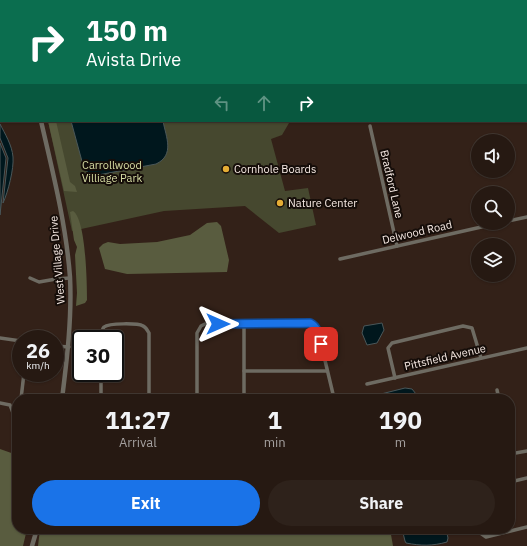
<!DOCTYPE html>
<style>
body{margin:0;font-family:"IBM Plex Sans",sans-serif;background:#2e221b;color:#f1f3f6;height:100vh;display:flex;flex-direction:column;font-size:15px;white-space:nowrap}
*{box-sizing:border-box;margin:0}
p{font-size:13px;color:#a4a09f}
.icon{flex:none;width:22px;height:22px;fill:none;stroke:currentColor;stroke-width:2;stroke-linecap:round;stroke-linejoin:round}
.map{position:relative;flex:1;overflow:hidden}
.sheet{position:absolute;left:12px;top:394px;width:503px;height:140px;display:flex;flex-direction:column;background:#261912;border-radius:16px;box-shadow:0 1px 3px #0004,0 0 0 1px #423832}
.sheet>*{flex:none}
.top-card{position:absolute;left:0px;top:0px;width:527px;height:122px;box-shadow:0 1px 3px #0004,0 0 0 1px #423832;background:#0b6e4f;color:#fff;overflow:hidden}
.buttons{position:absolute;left:471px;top:134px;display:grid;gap:8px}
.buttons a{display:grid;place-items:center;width:44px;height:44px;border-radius:50%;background:#261912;box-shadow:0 1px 3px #0004,0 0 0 1px #423832;font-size:20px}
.speed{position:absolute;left:12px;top:330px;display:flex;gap:8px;font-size:20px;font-weight:700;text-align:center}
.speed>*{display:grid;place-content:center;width:52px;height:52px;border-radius:50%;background:#261912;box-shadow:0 1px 3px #0004,0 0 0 1px #423832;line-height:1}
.speed small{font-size:10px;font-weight:400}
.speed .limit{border:2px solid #111;border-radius:6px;background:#fff;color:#111}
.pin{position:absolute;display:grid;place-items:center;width:34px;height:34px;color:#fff;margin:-17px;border-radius:8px;box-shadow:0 2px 6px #0006}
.me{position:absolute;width:44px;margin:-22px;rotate:90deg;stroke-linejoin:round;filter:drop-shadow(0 0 3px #0008)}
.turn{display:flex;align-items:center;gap:14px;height:84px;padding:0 20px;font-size:18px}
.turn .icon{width:52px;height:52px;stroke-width:2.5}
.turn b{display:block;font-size:28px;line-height:34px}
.lanes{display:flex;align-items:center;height:38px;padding:0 20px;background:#0003;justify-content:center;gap:20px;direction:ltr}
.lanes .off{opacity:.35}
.eta{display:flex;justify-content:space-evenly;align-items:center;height:68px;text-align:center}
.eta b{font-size:24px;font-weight:700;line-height:28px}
.button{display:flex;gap:8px;margin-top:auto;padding:8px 20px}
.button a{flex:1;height:46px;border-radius:24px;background:#1a73e8;color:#fff;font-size:16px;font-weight:700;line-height:46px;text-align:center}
.button a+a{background:#2e221b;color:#f1f3f6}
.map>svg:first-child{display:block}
.green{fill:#46482f}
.forest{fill:#595c3f}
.water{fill:#00171d;stroke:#4a5759}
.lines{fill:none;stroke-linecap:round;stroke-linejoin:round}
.minor{stroke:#6e6b62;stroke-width:3.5}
.tertiary{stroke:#6e6b62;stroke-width:4.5}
.route-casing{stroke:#114b97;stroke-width:10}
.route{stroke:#1a73e8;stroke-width:7}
.poi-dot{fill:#e5ad35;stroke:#150d09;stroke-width:1.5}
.labels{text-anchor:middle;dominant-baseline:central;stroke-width:4;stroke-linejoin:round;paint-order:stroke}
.park-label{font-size:11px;fill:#d8dea5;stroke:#150d09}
.poi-label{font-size:11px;fill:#f8ebe5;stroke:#150d09;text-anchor:start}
.street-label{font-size:11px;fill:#f8ebe5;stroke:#150d09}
</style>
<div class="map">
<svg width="527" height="546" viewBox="0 0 527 546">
<rect width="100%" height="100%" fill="#332118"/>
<g class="green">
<path d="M 0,0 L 9,1 L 1,1 L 0,106 Z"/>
<path d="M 116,0 L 261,0 L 262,1 L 115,1 Z"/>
<path d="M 48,121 L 288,121 L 289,123 L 282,135 L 271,139 L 285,191 L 308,188 L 316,225 L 279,233 L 245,206 L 164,211 L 72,231 Z"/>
</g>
<g class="forest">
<path d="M 48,121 L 56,121 L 70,182 L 75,186 L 77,192 L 64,191 Z"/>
<path d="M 73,211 C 86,219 87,284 87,300 L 85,303 L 76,306 L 77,293 L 75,255 L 77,247 L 74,240 L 70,212 Z"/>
<path d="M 217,222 L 221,226 L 229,260 L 227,272 L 127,274 L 105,269 L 99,248 L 103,244 L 108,242 L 120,244 L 157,242 L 190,235 L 207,223 Z"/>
<path d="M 0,449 L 17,455 L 17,529 L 27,529 L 23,546 L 0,546 Z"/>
<path d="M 40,529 L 390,529 L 393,546 L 38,546 Z"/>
</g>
<g class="water">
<path d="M 71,121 L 163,121 C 166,137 175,155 156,164 L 98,175 C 90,175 86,173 83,165 Z"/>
<path d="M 0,124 C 5,134 12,145 13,157 C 14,169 8,192 3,203 L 8,158 L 0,138 Z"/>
<path d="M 0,143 L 6,158 L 0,215 Z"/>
<path d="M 382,323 L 384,330 L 377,343 L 367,345 L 362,333 L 364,326 Z"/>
<path d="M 405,388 L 412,389 L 416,394 L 417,399 L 376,399 L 381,394 Z"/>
<path d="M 402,529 L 446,529 L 448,538 L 447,542 C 433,546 421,546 406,543 L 405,541 Z"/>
</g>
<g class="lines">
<g class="minor">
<path d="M 309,0 L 310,1"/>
<path d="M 357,0 L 357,1"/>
<path d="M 405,0 L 405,1"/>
<path d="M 454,0 L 454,1"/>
<path d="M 502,0 L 502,1"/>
<path d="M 370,126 L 397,246"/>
<path d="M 508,221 L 527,217"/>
<path d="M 340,259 L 499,223"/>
<path d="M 30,278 L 39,282 L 56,279 L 70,278"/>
<path d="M 244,324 L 244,399"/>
<path d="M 0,338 L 21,341"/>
<path d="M 101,339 C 102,335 101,330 104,327 C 109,323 138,323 143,326 C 146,327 147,330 149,333 L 149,399"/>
<path d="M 55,346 L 69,347"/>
<path d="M 244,371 L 327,371"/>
<path d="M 395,378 L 388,348 L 392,343 L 463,326 L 472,328 L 481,358"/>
<path d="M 367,384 L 527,348"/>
<path d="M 497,390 L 499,399"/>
<path d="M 21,399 L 24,373"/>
<path d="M 101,399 L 101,373"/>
<path d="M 197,399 L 197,333 L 201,326 L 205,324 L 310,323 L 315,325 L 318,331 L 333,394 L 333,399"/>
<path d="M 0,403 L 10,405 L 13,413 L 17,413"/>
<path d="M 510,454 L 527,451"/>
<path d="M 510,482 L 527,478"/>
<path d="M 478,529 L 479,532 L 486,537 L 527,527"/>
</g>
<g class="tertiary">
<path d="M 14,0 L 15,1"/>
<path d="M 41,121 C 53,173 66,224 70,277 C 72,318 67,359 62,399"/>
<path d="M 32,546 L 37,529"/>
</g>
</g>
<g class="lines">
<defs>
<path id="route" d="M 218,324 L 310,323 C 318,327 319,336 321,344"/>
</defs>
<use href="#route" class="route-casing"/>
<use href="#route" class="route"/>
</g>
<g class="poi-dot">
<circle cx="226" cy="169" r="4"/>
<circle cx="280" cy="203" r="4"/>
</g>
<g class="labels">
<g class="park-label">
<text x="112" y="165">Carrollwood<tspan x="112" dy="13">Villiage Park</tspan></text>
</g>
<g class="poi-label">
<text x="234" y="169">Cornhole Boards</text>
<text x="288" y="203">Nature Center</text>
</g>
<g class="street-label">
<text transform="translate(392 184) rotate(77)">Bradford Lane</text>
<text transform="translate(417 232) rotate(-13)">Delwood Road</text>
<text transform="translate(57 260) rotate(-95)">West Village Drive</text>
<text transform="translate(445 357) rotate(-13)">Pittsfield Avenue</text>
</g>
</g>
</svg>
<div class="buttons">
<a><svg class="icon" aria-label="sound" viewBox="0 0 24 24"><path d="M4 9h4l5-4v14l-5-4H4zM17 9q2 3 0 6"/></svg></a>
<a><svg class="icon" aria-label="search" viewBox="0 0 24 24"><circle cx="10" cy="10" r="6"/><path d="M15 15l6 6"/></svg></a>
<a><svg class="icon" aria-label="layers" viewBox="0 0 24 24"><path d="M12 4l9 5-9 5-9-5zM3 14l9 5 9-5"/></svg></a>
</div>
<div class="speed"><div>26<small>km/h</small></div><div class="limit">30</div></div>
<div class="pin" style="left:321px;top:344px;background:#d93025"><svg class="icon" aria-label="arrive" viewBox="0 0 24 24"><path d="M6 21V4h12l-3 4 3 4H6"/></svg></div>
<svg class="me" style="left:218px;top:324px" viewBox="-20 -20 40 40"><path d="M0-17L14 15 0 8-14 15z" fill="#1a73e8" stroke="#fff" stroke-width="4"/></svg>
<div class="top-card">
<div class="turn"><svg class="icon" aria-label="right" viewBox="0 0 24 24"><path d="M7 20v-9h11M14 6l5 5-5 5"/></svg><div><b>150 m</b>Avista Drive</div></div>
<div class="lanes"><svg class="icon off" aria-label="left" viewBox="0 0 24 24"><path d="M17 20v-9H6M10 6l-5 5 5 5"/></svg><svg class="icon off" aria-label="ahead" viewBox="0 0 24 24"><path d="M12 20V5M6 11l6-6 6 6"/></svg><svg class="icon" aria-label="right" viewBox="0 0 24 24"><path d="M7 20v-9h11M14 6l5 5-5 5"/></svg></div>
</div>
<section class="sheet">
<div class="eta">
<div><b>11:27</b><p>Arrival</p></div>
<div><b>1</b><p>min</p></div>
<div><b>190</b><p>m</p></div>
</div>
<div class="button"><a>Exit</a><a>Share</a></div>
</section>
</div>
